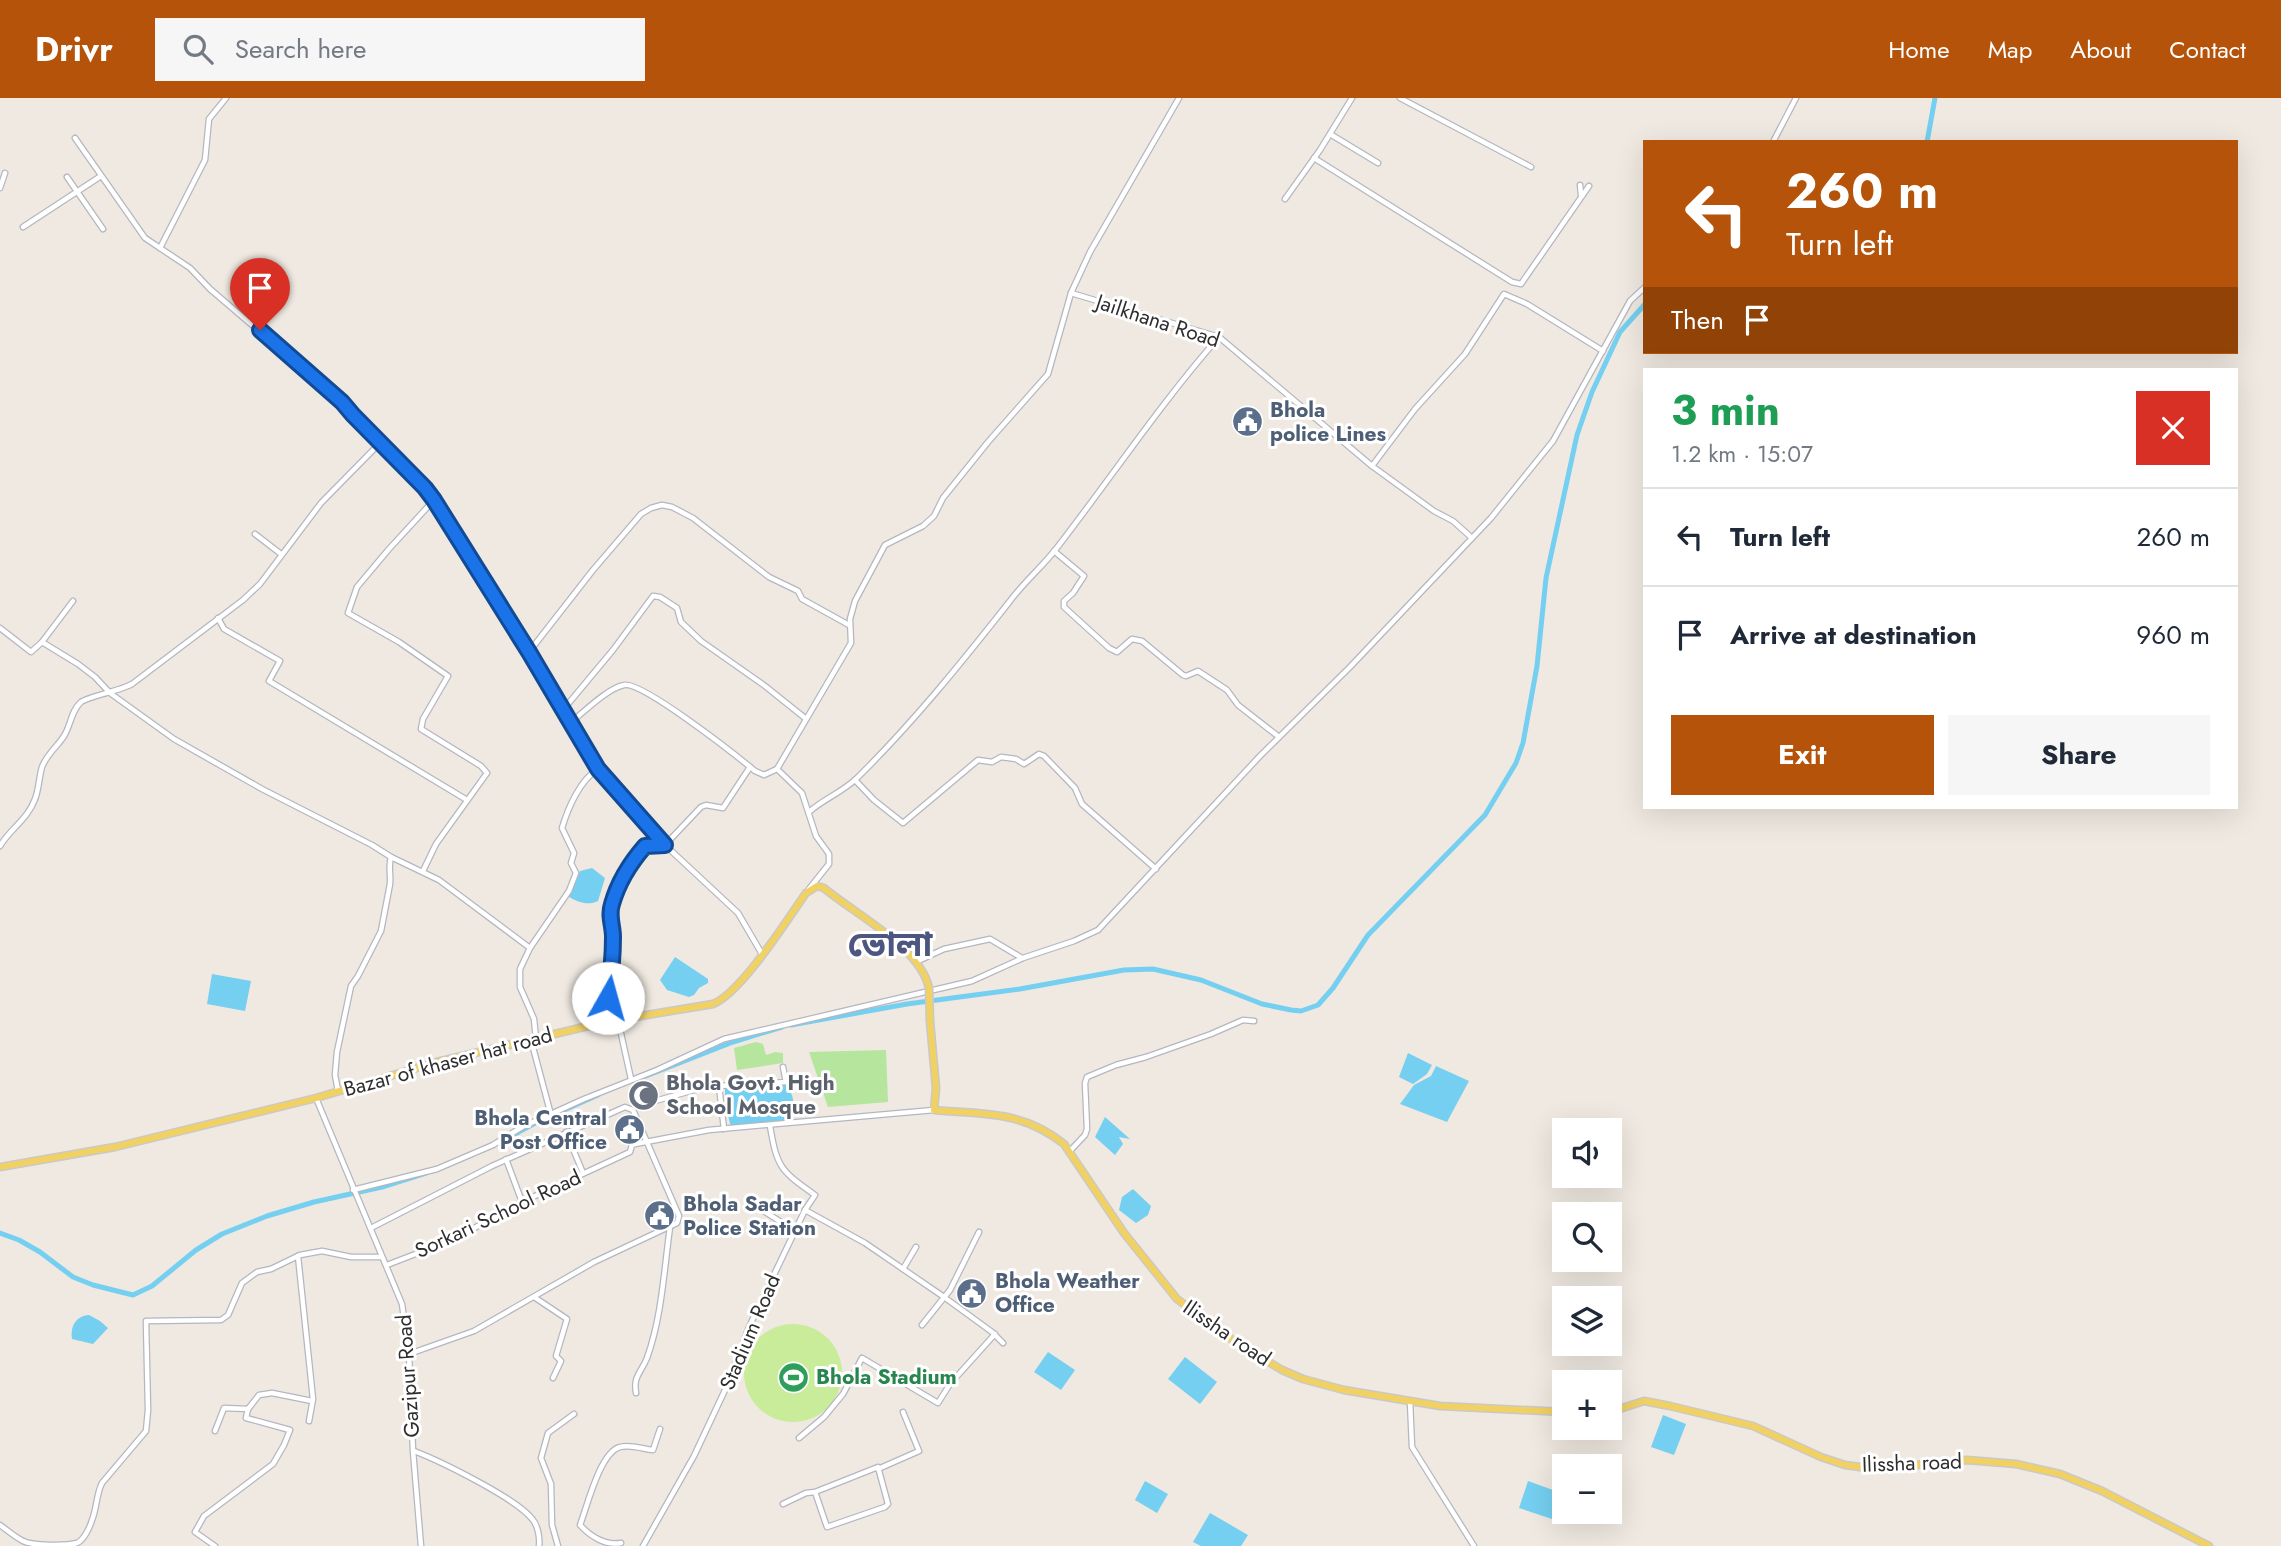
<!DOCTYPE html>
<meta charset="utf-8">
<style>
body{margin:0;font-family:Jost,"Noto Sans Bengali",sans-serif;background:#f6f6f7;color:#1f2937;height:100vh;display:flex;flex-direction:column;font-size:26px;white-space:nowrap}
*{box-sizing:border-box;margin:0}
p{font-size:23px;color:#747a83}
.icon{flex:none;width:38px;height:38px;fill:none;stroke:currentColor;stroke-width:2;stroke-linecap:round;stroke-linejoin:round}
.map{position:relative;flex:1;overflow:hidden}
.details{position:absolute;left:1643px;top:270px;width:595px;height:441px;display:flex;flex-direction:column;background:#fff;border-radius:0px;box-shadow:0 7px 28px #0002}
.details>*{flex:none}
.guide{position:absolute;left:1643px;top:42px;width:595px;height:214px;border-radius:0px;box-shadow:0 7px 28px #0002;background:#b45309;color:#fff;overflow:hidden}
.tools{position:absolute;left:1552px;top:1020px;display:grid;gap:14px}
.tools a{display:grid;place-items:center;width:70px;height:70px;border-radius:0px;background:#fff;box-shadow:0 7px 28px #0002;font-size:35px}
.pin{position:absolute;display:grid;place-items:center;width:60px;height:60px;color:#fff;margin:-72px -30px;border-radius:50% 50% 50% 0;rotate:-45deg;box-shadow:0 0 7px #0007}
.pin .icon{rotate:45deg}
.me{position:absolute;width:77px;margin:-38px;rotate:7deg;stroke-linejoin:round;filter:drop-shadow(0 0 5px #0008)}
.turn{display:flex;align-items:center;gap:24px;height:147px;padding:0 28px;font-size:32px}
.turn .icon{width:91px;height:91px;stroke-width:2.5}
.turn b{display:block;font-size:49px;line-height:60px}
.then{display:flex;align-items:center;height:66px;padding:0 28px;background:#0003;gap:14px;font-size:26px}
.round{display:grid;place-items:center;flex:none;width:74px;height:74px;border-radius:0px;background:#f6f6f7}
.overview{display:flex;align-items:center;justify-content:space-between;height:119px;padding:0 28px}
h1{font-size:42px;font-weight:700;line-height:52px;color:#1e9e55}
.button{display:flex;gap:14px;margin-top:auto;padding:14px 28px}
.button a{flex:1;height:80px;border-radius:0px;background:#b45309;color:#fff;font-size:28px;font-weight:700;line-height:80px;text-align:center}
.button a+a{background:#f6f6f7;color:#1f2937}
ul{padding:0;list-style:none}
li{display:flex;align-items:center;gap:21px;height:98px;padding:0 28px;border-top:2px solid #e0e1e3}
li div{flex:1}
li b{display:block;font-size:26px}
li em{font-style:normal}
header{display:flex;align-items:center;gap:42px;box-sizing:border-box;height:98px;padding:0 35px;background:#b45309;color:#fff}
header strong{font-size:33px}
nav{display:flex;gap:38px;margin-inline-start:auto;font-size:24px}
.search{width:490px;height:63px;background:#f6f6f7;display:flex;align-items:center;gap:18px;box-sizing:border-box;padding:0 24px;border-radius:0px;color:#747a83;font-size:26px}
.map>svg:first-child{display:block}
.green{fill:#b6e59e}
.pitch{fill:#c9ec9a}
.water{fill:#75cff0}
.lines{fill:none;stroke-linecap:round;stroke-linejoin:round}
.canal{stroke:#75cff0;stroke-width:5}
.minor-casing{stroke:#b4b7c1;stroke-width:7}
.major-casing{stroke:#c9c9c9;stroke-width:9}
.minor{stroke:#fff;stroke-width:4.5}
.major{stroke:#f2d163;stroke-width:6}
.major-bridge-casing{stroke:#c9c9c9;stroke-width:9;stroke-linecap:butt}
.major-bridge{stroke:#f2d163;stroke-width:6}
.route-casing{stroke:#114b97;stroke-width:18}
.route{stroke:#1a73e8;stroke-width:12}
.labels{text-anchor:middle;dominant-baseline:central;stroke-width:6;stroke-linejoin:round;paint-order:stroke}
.street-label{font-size:21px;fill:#2e2e2e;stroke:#fff}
.service-label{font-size:21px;font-weight:bold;fill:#4e5e75;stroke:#fff;text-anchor:start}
.worship-label{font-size:21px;font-weight:bold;fill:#5b616d;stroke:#fff;text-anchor:start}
.leisure-label{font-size:21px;font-weight:bold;fill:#27864d;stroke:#fff;text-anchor:start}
.town-label{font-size:35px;font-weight:bold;fill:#4d5680;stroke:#fff}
</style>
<header>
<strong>Drivr</strong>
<div class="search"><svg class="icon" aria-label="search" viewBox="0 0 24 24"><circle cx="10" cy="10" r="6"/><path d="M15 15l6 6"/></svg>Search here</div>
<nav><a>Home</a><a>Map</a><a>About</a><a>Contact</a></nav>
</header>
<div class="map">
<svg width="2281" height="1448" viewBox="0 0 2281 1448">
<rect width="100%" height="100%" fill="#efe9e1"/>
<g class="green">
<path d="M 756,944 L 763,946 L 766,957 L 775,954 L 783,955 L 783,965 L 737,972 L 734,950 Z"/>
<path d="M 886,952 L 888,1004 L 828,1009 L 809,954 Z"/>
</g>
<circle class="pitch" cx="793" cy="1275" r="49"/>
<g class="water">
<path d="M 592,770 L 605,780 L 598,803 C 588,808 578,804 569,799 L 580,773 Z"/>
<path d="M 675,859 L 708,881 L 708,885 L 699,890 L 694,897 L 689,899 L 667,892 L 660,882 Z"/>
<path d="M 212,876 L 251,883 L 245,913 L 207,906 Z"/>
<path d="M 1408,955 L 1432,967 L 1427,976 L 1413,986 L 1399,979 Z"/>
<path d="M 1436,968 L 1469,983 L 1447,1024 L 1400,1006 L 1414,987 L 1431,978 Z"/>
<path d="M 765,987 L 786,987 C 796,998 796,1015 785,1025 L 740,1026 L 731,1029 L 725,1006 L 725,990 Z"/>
<path d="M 1105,1019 L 1130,1041 L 1119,1039 L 1123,1046 L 1115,1057 L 1095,1039 Z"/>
<path d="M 1133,1091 L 1151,1108 L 1148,1117 L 1136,1125 L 1119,1112 L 1122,1099 Z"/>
<path d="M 89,1217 L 100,1223 L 108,1230 L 93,1246 L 72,1241 C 70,1228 76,1218 89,1217 Z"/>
<path d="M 1048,1254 L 1075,1272 L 1061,1292 L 1034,1274 Z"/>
<path d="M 1185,1259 L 1217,1284 L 1200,1306 L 1168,1281 Z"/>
<path d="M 1663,1317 L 1686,1326 L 1674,1357 L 1651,1349 Z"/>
<path d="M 1145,1383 L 1168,1396 L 1157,1415 L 1135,1402 Z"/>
<path d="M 1528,1383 L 1564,1396 L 1555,1422 L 1519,1410 Z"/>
<path d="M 1210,1415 L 1248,1437 L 1241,1448 L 1201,1448 L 1193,1444 Z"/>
</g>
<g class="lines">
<g class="canal">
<path d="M 1927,44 L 1935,0"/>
<path d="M 791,927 L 907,906 L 1020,891 L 1124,872 L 1153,871 L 1201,882 L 1262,906 L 1291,912 L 1301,913 L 1318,907 L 1333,890 L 1368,837 L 1485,717 L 1516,665 L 1523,645 L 1537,568 L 1546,480 L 1577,337 L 1592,294 L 1620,234 L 1645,206"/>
<path d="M 646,978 L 733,944 L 782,929"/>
<path d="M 553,1017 L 598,997"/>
<path d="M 506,1041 L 537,1024"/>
<path d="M 0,1135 L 19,1142 L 40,1154 L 73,1179 L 93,1187 L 133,1197 L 152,1188 L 196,1152 L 222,1136 L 267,1118 L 314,1104 L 382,1089 L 426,1075"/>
</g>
<defs>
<g id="minor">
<path d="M 1400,0 L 1531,69"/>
<path d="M 1330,36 L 1378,65"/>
<path d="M 75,40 L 145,140 L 190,170 L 210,191 L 342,304 L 434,402 L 529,554 L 598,671 L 665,747 L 738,815 L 762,856"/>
<path d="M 1773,44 L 1796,0"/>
<path d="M 1314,60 L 1512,184 L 1521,186 L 1589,88"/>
<path d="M 67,79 L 103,131"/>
<path d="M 1580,87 L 1581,97"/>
<path d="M 0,90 L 5,75"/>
<path d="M 1285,101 L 1320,52 L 1352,0"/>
<path d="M 23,129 L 101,78"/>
<path d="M 160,150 L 205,62 L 209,21 L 226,0"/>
<path d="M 1071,195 L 1219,239 L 1372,368 L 1434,413 L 1453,423 L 1472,440"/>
<path d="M 1372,368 L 1415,311 L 1465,256 L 1504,196 L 1527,206 L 1603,253"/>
<path d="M 255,436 L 281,456"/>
<path d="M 1054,453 L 1084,478 L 1073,495 L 1064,503 L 1064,509 L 1109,550 L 1117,554 L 1132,541 L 1142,543 L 1183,577 L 1186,578 L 1198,573 L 1227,592 L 1238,607 L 1279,639"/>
<path d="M 218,520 L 224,531 L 280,563 L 269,583 L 467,702"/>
<path d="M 0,530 L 31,554 L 42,544 L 78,566 L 95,579 L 110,595 L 174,641 L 262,691 L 372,747 L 391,759 L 439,782 L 530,850"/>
<path d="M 42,544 L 73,503"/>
<path d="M 529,554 L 593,472 L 641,416 L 651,410 L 662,407 L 672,409 L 693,420 L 769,479 L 798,493 L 802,501 L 849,527"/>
<path d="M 563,612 L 613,552 L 653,498 L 660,499 L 677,510 L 681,524 L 701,543 L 765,588 L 805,620"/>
<path d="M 570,625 C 584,614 608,590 624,587 C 642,583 737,658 755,673 L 764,677 L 777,671"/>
<path d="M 855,682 L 874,702 L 903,725 L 978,662 L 992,664 L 1001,659 L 1016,661 L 1024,666 L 1039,656 L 1044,658 L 1075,690 L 1082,706 L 1156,771"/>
<path d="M 809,714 C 823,701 843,694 857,680 C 912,626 962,564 1010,503 C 1024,484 1042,469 1056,451 C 1111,380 1160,306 1219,239"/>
<path d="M 0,748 C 10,731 28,721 35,701 C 39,691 39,679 42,669 C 47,656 57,649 64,638 C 71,627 71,613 81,604 C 89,598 120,593 132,586 L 243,502 L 260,486 L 321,405 L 380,345"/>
<path d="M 423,773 L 436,746 L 487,675 L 481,668 L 421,631 L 423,621 L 448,578 L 399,544 L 348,515 L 357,489 L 389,451 L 434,402"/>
<path d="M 809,791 L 829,766 L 829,756 L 816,738 L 802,695 L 777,671 L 851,545 L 850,521 L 855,503 L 885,447 L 923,428 L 934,418 L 943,400 L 988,344 L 1048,276 L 1071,195 L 1090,154 L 1179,0"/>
<path d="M 918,863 L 944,851 L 990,841 L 1022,860"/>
<path d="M 618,922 L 631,981"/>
<path d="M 605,924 L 611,876 L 613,834 L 609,823 L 612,805 L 632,763 L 645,748 L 665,747 L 701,709 L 706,707 L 723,710 L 750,669"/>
<path d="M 536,941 L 534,921 L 520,889 L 520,871 L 530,850 L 569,793 L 576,775 L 571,765 L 574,755 L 562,730 C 568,710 580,682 598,671"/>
<path d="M 531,942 L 551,1017"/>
<path d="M 338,993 L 335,977 L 337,954 L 351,888 L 358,878 L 381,833 L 390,786 C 391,776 388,769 391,759"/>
<path d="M 316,1000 L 402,1206 L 409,1256 L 413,1353 L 421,1448"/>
<path d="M 637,1008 L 698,991 L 719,988"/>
<path d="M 724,1031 L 719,988 L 786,984 L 783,969"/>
<path d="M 566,1034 L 583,1075"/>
<path d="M 1069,1054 L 1085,1037 L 1087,1031 L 1085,985 L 1087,979 L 1116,967 L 1146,959 L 1211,936 L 1243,922 L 1254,923"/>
<path d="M 506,1061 L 522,1104"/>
<path d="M 353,1092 L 437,1071 L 493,1047 L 522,1029 L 584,1001 L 657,972 L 724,941 L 972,883 L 1023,860 L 1074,843 L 1098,832 L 1259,659 L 1350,569 L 1491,420 L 1553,343 L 1630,203 L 1645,189"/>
<path d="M 759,1110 L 795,1133"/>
<path d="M 805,1112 L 865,1145 L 944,1199 L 992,1234 L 1003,1245"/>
<path d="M 371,1130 L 492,1068 L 625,1009 L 633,1012 L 679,1118 L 677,1125 L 594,1164 L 474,1233 L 409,1256"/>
<path d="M 298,1158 L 313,1301 L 309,1323"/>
<path d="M 387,1167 L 454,1141 L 522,1104 L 630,1054 L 632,1047 L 635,1046 L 709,1032 L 934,1012"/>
<path d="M 903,1171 L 916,1149"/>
<path d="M 534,1199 L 567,1221 L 556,1258 L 561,1263 L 553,1280"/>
<path d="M 922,1227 L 950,1192 L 979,1134"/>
<path d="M 636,1295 C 633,1278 641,1275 647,1260 C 662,1218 664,1172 670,1129"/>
<path d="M 1410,1303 L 1412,1349 L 1474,1448"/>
<path d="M 215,1333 L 224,1310 L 248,1311 L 259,1297 L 272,1295 L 312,1303"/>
<path d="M 799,1340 L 824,1319 L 843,1296 L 862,1260 L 938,1305 L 950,1286 L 995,1236"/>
<path d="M 414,1353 C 440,1363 518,1401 533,1422 C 538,1428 540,1441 539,1448"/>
<path d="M 878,1371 L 919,1353 L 903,1314"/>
<path d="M 783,1406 L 806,1395 L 815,1394 L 878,1369 L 888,1406 L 885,1409 L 827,1429 L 815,1394"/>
<path d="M 0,1427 C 7,1432 15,1439 23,1443 C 33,1448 66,1448 77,1445 C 84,1442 90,1429 92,1422 C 97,1410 96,1397 102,1385 L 146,1333 L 148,1312 L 146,1223 L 221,1222 L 228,1217 L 242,1185 L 257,1174 L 271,1171 L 300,1157 L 322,1153 L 351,1159 L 381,1159"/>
<path d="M 621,1445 C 605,1448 590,1438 580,1427 C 587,1409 600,1354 620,1349 C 630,1346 643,1351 653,1352 L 660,1331"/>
<path d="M 215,1448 L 195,1434 L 204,1418 L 273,1366 L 284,1347 L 290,1332 L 246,1320 L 248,1311"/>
<path d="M 558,1448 L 552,1427 L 551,1386 L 541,1360 L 548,1335 L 574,1316"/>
<path d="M 643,1448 L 694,1358 L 725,1292 L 749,1229 L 805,1112 L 815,1097 C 781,1073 777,1070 770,1028"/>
</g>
<g id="major">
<path d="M 930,923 L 936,990 L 934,1012 C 985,1017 1021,1012 1064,1046 L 1124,1135 L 1177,1201 L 1228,1239 L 1282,1272 L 1303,1281 L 1344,1292 L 1440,1308 L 1564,1314"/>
<path d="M 0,1069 L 115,1049 L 316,1000 L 437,964 L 605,924 L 713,906 C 741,895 787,822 806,795 L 817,788 L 824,790 C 856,817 920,849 929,890"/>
<path d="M 1610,1314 L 1644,1303 L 1670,1308 L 1753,1328 L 1821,1359 L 1845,1367 L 1875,1371 L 1967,1362 L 2016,1366 L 2060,1376 L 2102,1393 L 2209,1448"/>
</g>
</defs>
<use href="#minor" class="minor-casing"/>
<use href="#major" class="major-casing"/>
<use href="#minor" class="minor"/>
<use href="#major" class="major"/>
<defs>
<path id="major-bridge" d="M 929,890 L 930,923"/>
</defs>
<use href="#major-bridge" class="major-bridge-casing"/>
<use href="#major-bridge" class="major-bridge"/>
</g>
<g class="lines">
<defs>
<path id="route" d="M 260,232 L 342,304 L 353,317 L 425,390 L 434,402 L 529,554 L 598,671 L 665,747 L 645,748 C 631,764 618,785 612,806 C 608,818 613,827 613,839 C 613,859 611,879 608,900"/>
</defs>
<use href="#route" class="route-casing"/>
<use href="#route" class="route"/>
</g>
<defs>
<symbol id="civic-disc" viewBox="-11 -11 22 22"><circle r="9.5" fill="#5c6f8a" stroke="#fff"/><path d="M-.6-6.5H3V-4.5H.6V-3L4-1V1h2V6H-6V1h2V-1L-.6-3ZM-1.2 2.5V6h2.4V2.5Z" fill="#fff"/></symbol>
<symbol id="mosque-disc" viewBox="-11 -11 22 22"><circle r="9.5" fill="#6b7280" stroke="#fff"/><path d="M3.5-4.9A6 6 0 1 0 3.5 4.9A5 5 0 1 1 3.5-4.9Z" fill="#fff"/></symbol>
<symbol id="stadium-disc" viewBox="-11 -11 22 22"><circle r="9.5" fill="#2e9e5b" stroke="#fff"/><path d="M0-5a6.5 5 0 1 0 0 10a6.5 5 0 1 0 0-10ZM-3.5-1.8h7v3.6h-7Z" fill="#fff"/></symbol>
</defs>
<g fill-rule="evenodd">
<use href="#civic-disc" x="1230" y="306" width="35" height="35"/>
<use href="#mosque-disc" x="626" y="980" width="35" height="35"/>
<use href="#civic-disc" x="612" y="1014" width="35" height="35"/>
<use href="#civic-disc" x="642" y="1100" width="35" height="35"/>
<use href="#civic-disc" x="954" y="1178" width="35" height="35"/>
<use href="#stadium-disc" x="776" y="1262" width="35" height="35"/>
</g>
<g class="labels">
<g class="street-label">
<text transform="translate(1158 223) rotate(18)">Jailkhana Road</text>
<text transform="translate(448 964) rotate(-15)">Bazar of khaser hat road</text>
<text transform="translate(498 1116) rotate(-25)">Sorkari School Road</text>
<text transform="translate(750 1234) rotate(-67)">Stadium Road</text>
<text transform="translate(1227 1235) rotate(34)">Ilissha road</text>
<text transform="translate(408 1278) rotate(-94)">Gazipur Road</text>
<text transform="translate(1912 1365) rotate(-2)">Ilissha road</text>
</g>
<g class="service-label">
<text x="1270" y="312">Bhola<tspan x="1270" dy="24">police Lines</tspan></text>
<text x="607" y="1020" text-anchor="end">Bhola Central<tspan x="607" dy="24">Post Office</tspan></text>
<text x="683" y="1106">Bhola Sadar<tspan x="683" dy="24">Police Station</tspan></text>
<text x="995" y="1183">Bhola Weather<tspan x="995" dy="24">Office</tspan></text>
</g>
<g class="worship-label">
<text x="666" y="985">Bhola Govt. High<tspan x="666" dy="24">School Mosque</tspan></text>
</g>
<g class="leisure-label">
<text x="816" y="1279">Bhola Stadium</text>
</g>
<g class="town-label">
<text x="890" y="846">ভোলা</text>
</g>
</g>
</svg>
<div class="tools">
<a><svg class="icon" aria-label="sound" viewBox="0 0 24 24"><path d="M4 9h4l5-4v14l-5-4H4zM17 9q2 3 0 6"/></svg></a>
<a><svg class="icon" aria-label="search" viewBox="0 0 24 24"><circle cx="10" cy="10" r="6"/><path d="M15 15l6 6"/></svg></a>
<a><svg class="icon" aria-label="layers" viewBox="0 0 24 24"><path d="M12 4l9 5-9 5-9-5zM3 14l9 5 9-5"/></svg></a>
<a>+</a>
<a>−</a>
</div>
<div class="pin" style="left:260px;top:232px;background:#d93025"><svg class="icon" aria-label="arrive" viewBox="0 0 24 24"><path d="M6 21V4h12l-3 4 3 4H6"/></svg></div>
<svg class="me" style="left:608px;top:900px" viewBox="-20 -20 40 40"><circle r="19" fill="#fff"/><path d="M0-13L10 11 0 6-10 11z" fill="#1a73e8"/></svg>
<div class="guide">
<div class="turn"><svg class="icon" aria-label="left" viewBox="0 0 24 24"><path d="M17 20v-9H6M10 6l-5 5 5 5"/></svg><div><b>260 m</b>Turn left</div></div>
<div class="then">Then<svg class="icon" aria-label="arrive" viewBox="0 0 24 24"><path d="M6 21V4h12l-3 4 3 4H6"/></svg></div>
</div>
<section class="details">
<div class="overview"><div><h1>3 min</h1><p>1.2 km · 15:07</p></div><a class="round" style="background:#d93025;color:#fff"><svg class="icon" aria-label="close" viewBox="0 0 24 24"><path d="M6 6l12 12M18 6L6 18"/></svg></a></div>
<ul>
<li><svg class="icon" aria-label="left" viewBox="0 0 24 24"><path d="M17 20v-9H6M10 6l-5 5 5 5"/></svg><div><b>Turn left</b></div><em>260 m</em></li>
<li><svg class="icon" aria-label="arrive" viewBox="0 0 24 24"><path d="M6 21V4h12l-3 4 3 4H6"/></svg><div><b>Arrive at destination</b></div><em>960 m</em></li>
</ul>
<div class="button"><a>Exit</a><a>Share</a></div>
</section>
</div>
